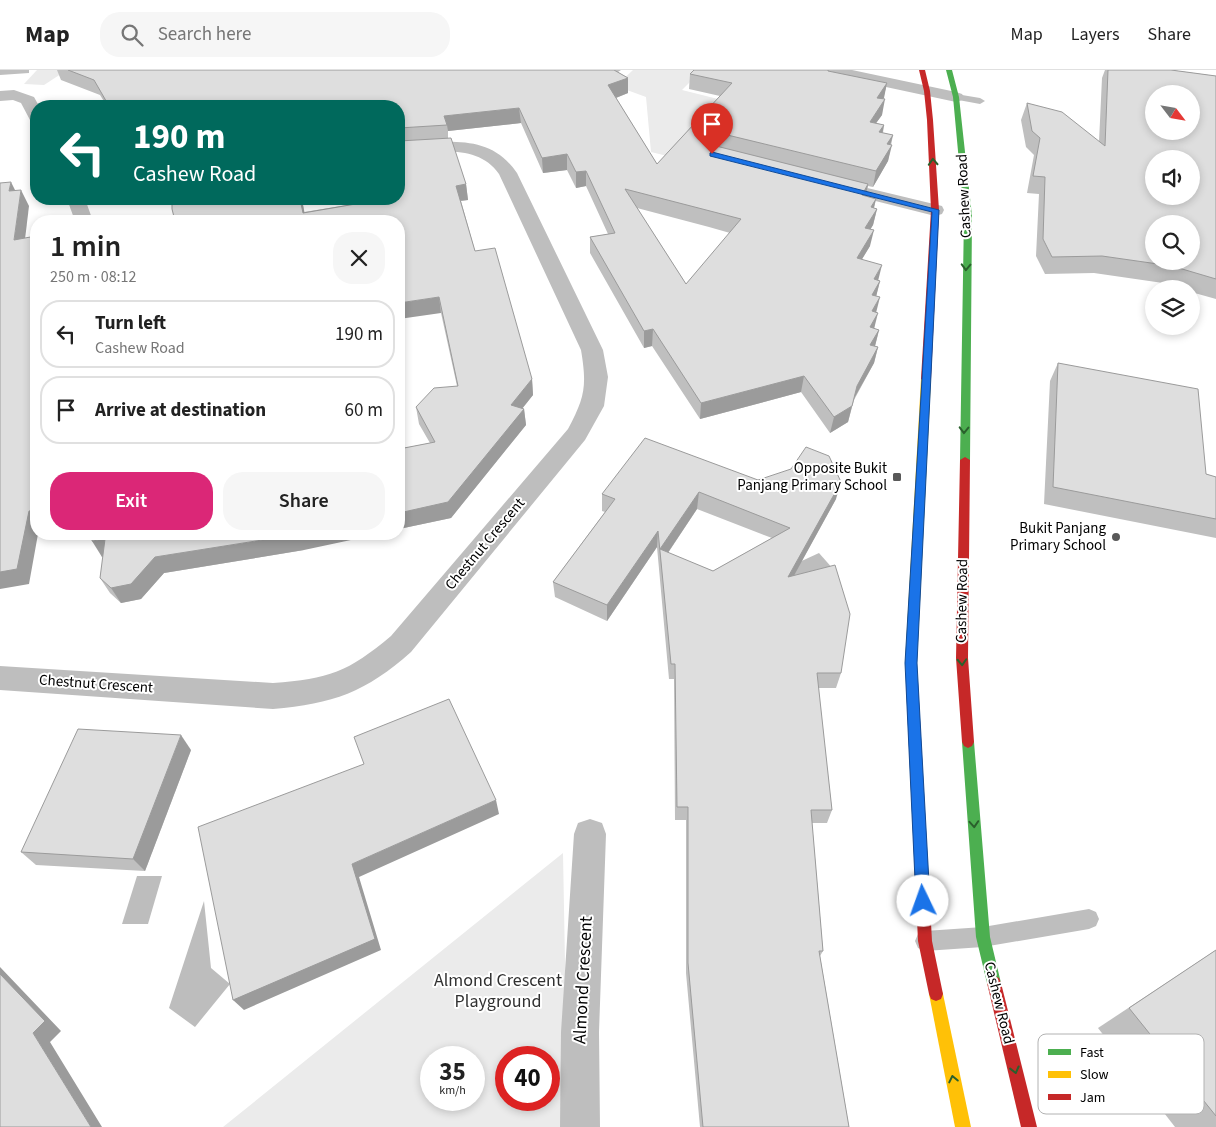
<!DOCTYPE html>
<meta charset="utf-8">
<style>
body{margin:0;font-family:"Source Sans 3",sans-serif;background:#f6f6f6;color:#222;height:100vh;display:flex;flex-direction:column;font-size:19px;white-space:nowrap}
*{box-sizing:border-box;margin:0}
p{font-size:16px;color:#767676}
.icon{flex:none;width:28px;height:28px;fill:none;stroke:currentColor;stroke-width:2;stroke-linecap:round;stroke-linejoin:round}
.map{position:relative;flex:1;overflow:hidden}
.side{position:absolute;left:30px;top:145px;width:375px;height:325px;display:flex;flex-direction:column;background:#fff;border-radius:20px;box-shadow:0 2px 8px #0003}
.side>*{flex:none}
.guide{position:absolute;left:30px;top:30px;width:375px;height:105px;border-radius:20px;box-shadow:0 2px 8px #0003;background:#00695c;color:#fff;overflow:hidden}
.needle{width:32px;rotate:121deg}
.buttons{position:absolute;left:1145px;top:15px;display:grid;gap:10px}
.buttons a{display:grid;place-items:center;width:55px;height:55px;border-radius:50%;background:#fff;box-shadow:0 2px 8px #0003;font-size:25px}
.speed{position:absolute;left:420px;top:976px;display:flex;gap:10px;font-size:25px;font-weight:700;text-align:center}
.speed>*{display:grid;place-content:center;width:65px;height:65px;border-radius:50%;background:#fff;box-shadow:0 2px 8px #0003;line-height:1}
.speed small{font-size:12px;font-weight:400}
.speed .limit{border:8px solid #d22;background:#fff;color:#111}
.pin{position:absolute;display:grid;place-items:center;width:42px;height:42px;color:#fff;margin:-51px -21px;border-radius:50% 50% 50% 0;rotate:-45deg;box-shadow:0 0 5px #0007}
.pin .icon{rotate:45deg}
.me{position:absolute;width:55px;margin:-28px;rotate:357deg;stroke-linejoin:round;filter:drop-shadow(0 0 4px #0008)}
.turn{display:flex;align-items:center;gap:18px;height:105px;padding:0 20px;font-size:22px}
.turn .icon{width:65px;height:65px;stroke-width:2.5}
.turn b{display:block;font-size:35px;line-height:42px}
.round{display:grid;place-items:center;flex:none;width:52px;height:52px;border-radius:20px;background:#f6f6f6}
.summary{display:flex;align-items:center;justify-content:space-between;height:85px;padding:0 20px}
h1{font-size:30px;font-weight:600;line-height:38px}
.button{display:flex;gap:10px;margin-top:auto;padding:10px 20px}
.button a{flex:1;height:58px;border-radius:20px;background:#db2777;color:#fff;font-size:20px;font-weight:600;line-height:58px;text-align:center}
.button a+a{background:#f6f6f6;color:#222}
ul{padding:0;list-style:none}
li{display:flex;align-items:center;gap:15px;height:68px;margin:0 10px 8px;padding:0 10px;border:2px solid #e0e0e0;border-radius:20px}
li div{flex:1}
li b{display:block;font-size:19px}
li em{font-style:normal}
header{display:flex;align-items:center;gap:30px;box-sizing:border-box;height:70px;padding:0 25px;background:#fff;border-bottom:1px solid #e0e0e0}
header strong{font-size:24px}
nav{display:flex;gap:28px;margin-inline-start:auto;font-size:18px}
.search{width:350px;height:45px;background:#f6f6f6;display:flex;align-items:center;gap:12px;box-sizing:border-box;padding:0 18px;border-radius:20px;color:#767676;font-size:19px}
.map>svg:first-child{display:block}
.green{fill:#ebebeb;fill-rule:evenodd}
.water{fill:#bdbdbd}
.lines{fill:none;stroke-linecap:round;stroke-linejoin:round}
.lane{fill:#bebebe;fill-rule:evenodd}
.street{fill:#bebebe;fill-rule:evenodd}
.fast{fill:#4caf50;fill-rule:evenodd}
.slow{fill:#ffc107;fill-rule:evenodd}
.jam{fill:#c62828;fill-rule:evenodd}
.wall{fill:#bfbfbf;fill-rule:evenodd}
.shaded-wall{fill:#9b9b9b}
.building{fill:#dedede;stroke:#9b9b9b;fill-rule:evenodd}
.oneway{stroke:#2a602c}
.route{fill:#1a73e8;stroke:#114b97}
.poi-dot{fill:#595959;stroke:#fff;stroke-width:2}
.labels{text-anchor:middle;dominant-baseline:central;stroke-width:4;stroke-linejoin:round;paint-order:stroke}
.street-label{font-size:15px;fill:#000;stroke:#fff}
.poi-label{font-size:15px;fill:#000;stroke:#fff;text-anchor:end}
.near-park-label{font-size:18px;fill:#313131;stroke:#fff}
.near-street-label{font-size:18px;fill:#000;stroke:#fff}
.key{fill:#fff;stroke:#b2b2b2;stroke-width:1}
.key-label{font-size:14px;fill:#000}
</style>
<header>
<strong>Map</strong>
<div class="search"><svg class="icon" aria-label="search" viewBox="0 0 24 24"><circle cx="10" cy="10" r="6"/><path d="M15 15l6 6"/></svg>Search here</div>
<nav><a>Map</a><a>Layers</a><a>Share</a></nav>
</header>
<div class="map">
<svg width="1216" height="1057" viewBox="0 0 1216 1057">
<rect width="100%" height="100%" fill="#fff"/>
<g class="green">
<path d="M 37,0 L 67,0 L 44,15 L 24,14 Z"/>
<path d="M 633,0 L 702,0 L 682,20 L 722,30 L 700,94 L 651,82 L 646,27 L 616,16 Z"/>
<path d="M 563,783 L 568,1057 L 223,1057 ZM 431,988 L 474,988 L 474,1030 L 431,1030 ZM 506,988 L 549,988 L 549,1030 L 506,1030 Z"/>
</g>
<g class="water">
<path d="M 819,483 L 834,500 L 754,513 Z"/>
<path d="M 137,806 L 162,806 L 148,854 L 122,854 Z"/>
<path d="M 204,831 L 211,898 L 230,914 L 195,957 L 169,938 Z"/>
</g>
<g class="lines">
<g class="lane">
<path d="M 956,24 L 980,28 L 985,31 L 980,34 L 953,29 L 953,25 Z"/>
<path d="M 1089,839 L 1096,842 L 1099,849 L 1096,856 L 1089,859 L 983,877 L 925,881 L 918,878 L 915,871 L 918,864 L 925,861 L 983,857 Z"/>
</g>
<g class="street">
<path d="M 822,0 L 852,0 L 956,22 L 962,24 L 964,27 L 962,30 L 956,32 L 830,5 L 824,3 Z"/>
<path d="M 14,20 L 34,27 L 39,36 L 36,36 L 36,51 L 30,50 L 21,33 L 13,30 L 0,31 L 0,21 Z"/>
<path d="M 436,72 C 470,71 496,73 517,103 L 603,280 L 608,307 L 604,336 L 585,370 L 411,582 C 366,622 333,634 273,639 L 0,620 L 0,596 L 273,613 C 329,609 348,602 391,566 L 568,359 C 585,327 587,316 581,280 L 499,104 C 477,72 432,83 399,85 L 399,75 Z"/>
<path d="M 830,109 L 942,136 L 944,140 L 942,144 L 935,146 L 824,118 L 821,114 L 824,110 Z"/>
<path d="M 67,129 L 85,129 L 93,151 L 75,151 Z"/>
<path d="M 590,749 L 602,753 L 606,764 L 599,962 L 600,1057 L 560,1057 L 561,962 L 574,764 L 578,753 Z"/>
</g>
<g class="fast">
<path d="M 946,0 L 952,0 L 959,27 L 972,146 L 970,390 L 965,393 L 960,390 L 964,146 L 953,27 Z"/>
<path d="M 968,666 L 972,668 L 974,672 L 990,867 L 1001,913 L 999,918 L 994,920 L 989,918 L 987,913 L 976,867 L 962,672 L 964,668 Z"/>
</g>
<g class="slow">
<path d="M 926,306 L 931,309 L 917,593 L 918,613 L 916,617 L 912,618 L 908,617 L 905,593 L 921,309 Z"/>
<path d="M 936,917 L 941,919 L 943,924 L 971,1057 L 955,1057 L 929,924 L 931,919 Z"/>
</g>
<g class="jam">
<path d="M 919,0 L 925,0 L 930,21 L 933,50 L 939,140 L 931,309 L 926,312 L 921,309 L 931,140 L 927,50 L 924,21 Z"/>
<path d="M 965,387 L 970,390 L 968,588 L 974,672 L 972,676 L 968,678 L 964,676 L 962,672 L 956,588 L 960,390 Z"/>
<path d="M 912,608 L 916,609 L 918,613 L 932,871 L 943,924 L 941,929 L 936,931 L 931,929 L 929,924 L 918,871 L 906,613 L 908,609 Z"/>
<path d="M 994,906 L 999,908 L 1001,913 L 1037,1057 L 1021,1057 L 987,913 L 989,908 Z"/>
</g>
</g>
<g class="wall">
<path d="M 0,0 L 29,0 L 29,3 L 0,5 Z"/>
<path d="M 57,0 L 621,0 L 618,2 L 628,8 L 628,23 L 616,28 L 657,94 L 720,26 L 689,19 L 690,4 L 694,0 L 833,0 L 833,2 L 887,13 L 883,29 L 882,45 L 876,53 L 884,55 L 883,63 L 893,65 L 888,91 L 873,117 L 868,116 L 866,126 L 876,129 L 874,138 L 877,139 L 873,155 L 870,160 L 870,176 L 862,189 L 878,210 L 880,211 L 876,226 L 876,243 L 874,259 L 879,260 L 875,276 L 878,277 L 874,293 L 854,330 L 848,352 L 830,363 L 801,322 L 700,349 L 652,276 L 644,278 L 590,183 L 590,167 L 608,164 L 586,116 L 576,118 L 567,100 L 543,103 L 521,53 L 448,61 L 448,68 L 466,114 L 468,130 L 461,131 L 475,181 L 532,309 L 533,325 L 522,339 L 524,339 L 526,355 L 451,448 L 399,459 L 399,379 L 430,373 L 419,354 L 416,337 L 457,316 L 441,243 L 399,151 L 175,151 L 302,129 L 304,142 L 378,130 L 377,129 L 399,129 L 399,36 L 107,36 L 100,25 L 61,10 ZM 637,138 L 709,157 L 730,163 L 686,214 Z"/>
<path d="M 1105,0 L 1171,0 L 1216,6 L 1216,229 L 1191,222 L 1191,219 L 1182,219 L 1163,213 L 1094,203 L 1045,204 L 1036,186 L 1039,124 L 1027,123 L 1034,85 L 1026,77 L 1021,50 L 1027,33 L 1099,72 L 1102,8 Z"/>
<path d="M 1058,293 L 1206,404 L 1216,407 L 1216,468 L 1044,434 L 1050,311 Z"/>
<path d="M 758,410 L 836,429 L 794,505 L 841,603 L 836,618 L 818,618 L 832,740 L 827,753 L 812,753 L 823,881 L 820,886 L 849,1057 L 700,1057 L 686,903 L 686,750 L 675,750 L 674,609 L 669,609 L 657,477 L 607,551 L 555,527 L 553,512 L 605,442 L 602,441 L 602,424 ZM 697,439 L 772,468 L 713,501 L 668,483 Z"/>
<path d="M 93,464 L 304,480 L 164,503 L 141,529 L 121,533 L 110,523 L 100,508 L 103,487 L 102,487 Z"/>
<path d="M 191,680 L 145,801 L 36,795 L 21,782 Z"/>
<path d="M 1216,880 L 1216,1057 L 1175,1057 L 1098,958 Z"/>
</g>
<g class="shaded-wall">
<path d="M 628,8 L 628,23 L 608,31 L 608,15 Z"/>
<path d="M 887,13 L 884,28 L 874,43 L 877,28 Z"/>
<path d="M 885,29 L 882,45 L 866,67 L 870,52 Z"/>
<path d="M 519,38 L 521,53 L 448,61 L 447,55 L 444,46 Z"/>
<path d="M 884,55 L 881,70 L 879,62 Z"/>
<path d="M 715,62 L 713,77 L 707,78 L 703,69 L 708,63 Z"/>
<path d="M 893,65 L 889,79 L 892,75 L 888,91 L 873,117 L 876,101 L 887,74 Z"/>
<path d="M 567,84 L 567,100 L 543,103 L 542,88 Z"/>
<path d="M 586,101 L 586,116 L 576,118 L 576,102 Z"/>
<path d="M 11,112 L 19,128 L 9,121 Z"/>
<path d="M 466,114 L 468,130 L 458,131 L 456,116 Z"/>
<path d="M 868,114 L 865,130 L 862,125 Z"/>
<path d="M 21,120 L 29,136 L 23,186 L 14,170 Z"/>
<path d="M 300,129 L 302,129 L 306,151 L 303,143 Z"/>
<path d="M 876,129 L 872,145 L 871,137 Z"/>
<path d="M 877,139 L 873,155 L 861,174 L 865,158 Z"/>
<path d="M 874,160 L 870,176 L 853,204 L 857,188 Z"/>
<path d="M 882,195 L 878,211 L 874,209 Z"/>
<path d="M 880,211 L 876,227 L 872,225 Z"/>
<path d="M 439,227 L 441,243 L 399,249 L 399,233 Z"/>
<path d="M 880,227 L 876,243 L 872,241 Z"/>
<path d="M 878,243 L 874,259 L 870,257 Z"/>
<path d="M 653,259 L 652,276 L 644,278 L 644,261 Z"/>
<path d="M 879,260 L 875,276 L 870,275 Z"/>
<path d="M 878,277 L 874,293 L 852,332 L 857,316 Z"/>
<path d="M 804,306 L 801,322 L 700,349 L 701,333 Z"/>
<path d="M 532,309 L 533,325 L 512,351 L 511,335 Z"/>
<path d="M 852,336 L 848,352 L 830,363 L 834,347 Z"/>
<path d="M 524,339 L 526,355 L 451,448 L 399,459 L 399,443 Z"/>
<path d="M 841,412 L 836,429 L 785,522 L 788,507 Z"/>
<path d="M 699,422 L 697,439 L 661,493 L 660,479 Z"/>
<path d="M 36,440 L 36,464 L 38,464 L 29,514 L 0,519 L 0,502 L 29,441 Z"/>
<path d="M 658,461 L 657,477 L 607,551 L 607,535 Z"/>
<path d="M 300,464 L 379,464 L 304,480 L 164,503 L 141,529 L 121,533 L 111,518 L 155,487 Z"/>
<path d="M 105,469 L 115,485 L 102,487 L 92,471 Z"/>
<path d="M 181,665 L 191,680 L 145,801 L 133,789 Z"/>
<path d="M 496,730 L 499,744 L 359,807 L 381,880 L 244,940 L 233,930 L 352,794 Z"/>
<path d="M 0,897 L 61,961 L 50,972 L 102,1057 L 91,1057 L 33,963 L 0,904 Z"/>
</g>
<g class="building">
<path d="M 68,0 L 614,0 L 628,8 L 608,15 L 657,94 L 732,13 L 690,4 L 694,0 L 828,0 L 828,1 L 887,13 L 877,28 L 885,29 L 870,52 L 884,55 L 879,62 L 893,65 L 887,74 L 892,75 L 876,101 L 715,62 L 708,63 L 703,69 L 708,74 L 868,114 L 862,125 L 876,129 L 871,137 L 877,139 L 865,158 L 874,160 L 857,188 L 882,195 L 874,209 L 880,211 L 872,225 L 880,227 L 872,241 L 878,243 L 870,257 L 879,260 L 870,275 L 878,277 L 857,316 L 852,336 L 834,347 L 804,306 L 701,333 L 653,259 L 644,261 L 590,167 L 615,163 L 586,101 L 576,102 L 567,84 L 542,88 L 519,38 L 444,46 L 447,55 L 399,58 L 399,36 L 109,36 L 94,10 ZM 625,119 L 741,149 L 686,214 Z"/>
<path d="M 1108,0 L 1171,0 L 1216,6 L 1216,209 L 1172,196 L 1102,186 L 1052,187 L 1043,169 L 1045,107 L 1033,106 L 1040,68 L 1032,61 L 1027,33 L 1062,42 L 1105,76 ZM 1154,24 L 1191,24 L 1191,61 L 1154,61 ZM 1154,89 L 1191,89 L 1191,126 L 1154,126 ZM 1154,154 L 1191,154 L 1191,191 L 1154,191 Z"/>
<path d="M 451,68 L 466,114 L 456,116 L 475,181 L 495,178 L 532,309 L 511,335 L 524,339 L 448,432 L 399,443 L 399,379 L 435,372 L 416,337 L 434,318 L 458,316 L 439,227 L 399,233 L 399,151 L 175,151 L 172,139 L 172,129 L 300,129 L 303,143 L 379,130 L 378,129 L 399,129 L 399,71 Z"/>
<path d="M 11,112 L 9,121 L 21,120 L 14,170 L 36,166 L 36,248 L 33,256 L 36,255 L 36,440 L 29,441 L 17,499 L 0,502 L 0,113 Z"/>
<path d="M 1058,293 L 1198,319 L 1206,404 L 1216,407 L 1216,449 L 1053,417 Z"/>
<path d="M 645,368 L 758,410 L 791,399 L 806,377 L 829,386 L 841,412 L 788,507 L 835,495 L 850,544 L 841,603 L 817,603 L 832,740 L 811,740 L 823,881 L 819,881 L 849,1057 L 703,1057 L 688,893 L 688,737 L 677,737 L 675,594 L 671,594 L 658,461 L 607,535 L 553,512 L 615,429 L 602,424 ZM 699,422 L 790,458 L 713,501 L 660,479 Z"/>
<path d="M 93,464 L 300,464 L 155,487 L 131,514 L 111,518 L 100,508 L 105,469 L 92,471 Z"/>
<path d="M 449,629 L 496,730 L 352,794 L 375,869 L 233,930 L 198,757 L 364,694 L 354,667 Z"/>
<path d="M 78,659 L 181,665 L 133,789 L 21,782 Z"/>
<path d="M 1216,880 L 1216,1046 L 1129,938 Z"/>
<path d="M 0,904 L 45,951 L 33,963 L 91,1057 L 0,1057 Z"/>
</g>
<defs><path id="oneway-chevron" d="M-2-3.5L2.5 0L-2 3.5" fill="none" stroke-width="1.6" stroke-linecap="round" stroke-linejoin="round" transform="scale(1.25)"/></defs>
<g class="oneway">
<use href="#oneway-chevron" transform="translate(933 92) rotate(-93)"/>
<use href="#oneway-chevron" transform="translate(966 197) rotate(92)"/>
<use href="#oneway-chevron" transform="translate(964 360) rotate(91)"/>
<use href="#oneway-chevron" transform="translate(962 592) rotate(87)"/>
<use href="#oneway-chevron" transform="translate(974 754) rotate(86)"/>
<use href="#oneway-chevron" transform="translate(1015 1000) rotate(76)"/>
<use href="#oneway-chevron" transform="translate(953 1009) rotate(-102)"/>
</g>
<path class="route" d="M 712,82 L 939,140 L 917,593 L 930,831 L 928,836 L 923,838 L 918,836 L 916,831 L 905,593 L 932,142 L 710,86 L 710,83 Z"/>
<g class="poi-dot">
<rect x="892" y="402" width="10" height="10" rx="2.5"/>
<circle cx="1116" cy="467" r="5"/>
</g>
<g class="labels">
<g class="street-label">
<text transform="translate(964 126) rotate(-93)">Cashew Road</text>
<text transform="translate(485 474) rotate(-50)">Chestnut Crescent</text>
<text transform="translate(962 531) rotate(-89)">Cashew Road</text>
<text transform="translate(96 614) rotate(4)">Chestnut Crescent</text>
<text transform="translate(999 933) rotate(76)">Cashew Road</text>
</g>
<g class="poi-label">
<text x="887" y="398">Opposite Bukit<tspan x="887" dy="17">Panjang Primary School</tspan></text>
<text x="1106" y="458">Bukit Panjang<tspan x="1106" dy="17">Primary School</tspan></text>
</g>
<g class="near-park-label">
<text x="498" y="910">Almond Crescent<tspan x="498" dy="21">Playground</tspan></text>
</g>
<g class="near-street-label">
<text transform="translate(583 910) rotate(-87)">Almond Crescent</text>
</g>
</g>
<rect x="1038" y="964" width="166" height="80" rx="8" class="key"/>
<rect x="1048" y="979" width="23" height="6" fill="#4caf50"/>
<rect x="1048" y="1001" width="23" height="7" fill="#ffc107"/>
<rect x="1048" y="1024" width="23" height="6" fill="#c62828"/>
<g class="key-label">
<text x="1080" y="987">Fast</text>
<text x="1080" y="1009">Slow</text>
<text x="1080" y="1032">Jam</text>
</g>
</svg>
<div class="buttons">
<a><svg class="needle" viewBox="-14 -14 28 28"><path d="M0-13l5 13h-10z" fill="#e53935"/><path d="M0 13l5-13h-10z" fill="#767676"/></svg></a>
<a><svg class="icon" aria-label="sound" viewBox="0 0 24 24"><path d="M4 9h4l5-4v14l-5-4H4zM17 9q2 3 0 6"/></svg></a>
<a><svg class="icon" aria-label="search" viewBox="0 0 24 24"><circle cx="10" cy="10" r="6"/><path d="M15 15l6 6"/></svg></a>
<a><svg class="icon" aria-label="layers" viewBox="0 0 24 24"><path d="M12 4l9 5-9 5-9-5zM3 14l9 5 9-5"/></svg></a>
</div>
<div class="speed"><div>35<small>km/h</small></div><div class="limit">40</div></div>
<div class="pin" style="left:712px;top:84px;background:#d93025"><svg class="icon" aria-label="arrive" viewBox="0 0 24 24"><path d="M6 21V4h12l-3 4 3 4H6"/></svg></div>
<svg class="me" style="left:923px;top:831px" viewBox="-20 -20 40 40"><circle r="19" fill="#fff"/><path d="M0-13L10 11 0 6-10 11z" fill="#1a73e8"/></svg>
<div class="guide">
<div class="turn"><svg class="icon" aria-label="left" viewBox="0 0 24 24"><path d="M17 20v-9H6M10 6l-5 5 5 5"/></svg><div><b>190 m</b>Cashew Road</div></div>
</div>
<section class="side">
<div class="summary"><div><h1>1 min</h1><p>250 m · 08:12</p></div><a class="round"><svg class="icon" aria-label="close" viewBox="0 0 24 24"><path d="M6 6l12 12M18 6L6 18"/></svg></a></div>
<ul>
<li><svg class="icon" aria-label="left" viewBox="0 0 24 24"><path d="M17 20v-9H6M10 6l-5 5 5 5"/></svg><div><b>Turn left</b><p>Cashew Road</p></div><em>190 m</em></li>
<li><svg class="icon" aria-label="arrive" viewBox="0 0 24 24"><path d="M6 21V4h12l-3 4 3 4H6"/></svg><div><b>Arrive at destination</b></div><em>60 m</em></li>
</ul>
<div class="button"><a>Exit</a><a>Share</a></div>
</section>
</div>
